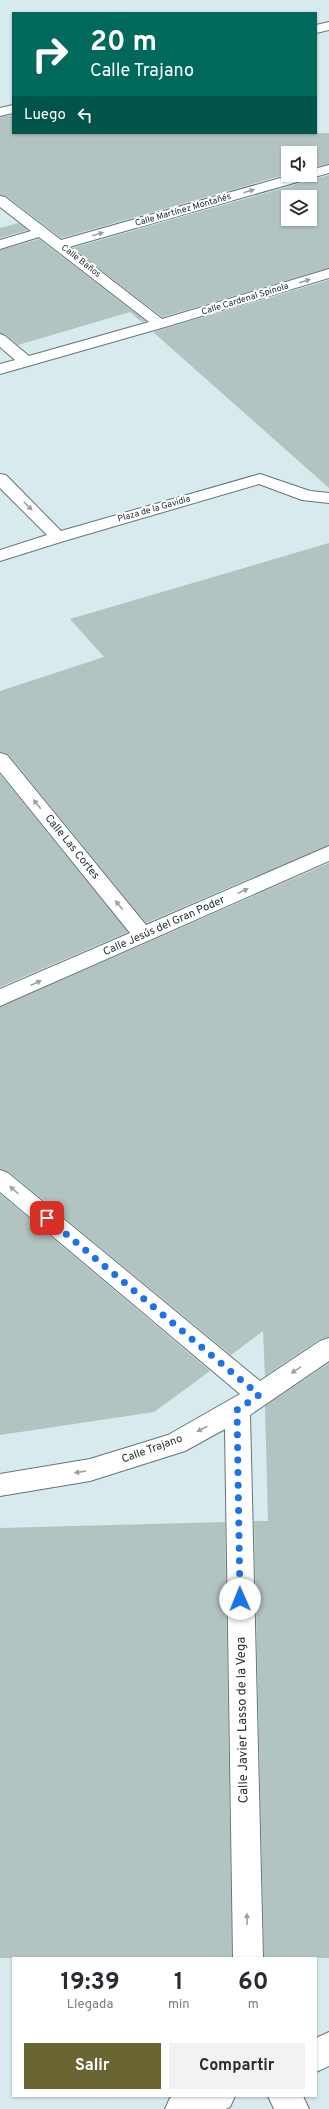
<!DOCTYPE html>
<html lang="es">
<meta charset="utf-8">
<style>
body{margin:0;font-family:Overpass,sans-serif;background:#f2f2f3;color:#2b2b33;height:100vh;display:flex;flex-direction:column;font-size:15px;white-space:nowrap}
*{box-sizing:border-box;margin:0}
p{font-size:13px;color:#7c7c81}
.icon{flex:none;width:22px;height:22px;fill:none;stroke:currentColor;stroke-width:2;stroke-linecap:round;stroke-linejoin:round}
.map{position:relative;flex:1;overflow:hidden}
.panel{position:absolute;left:12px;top:1957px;width:305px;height:140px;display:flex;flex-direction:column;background:#fff;border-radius:0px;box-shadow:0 1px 3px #0004}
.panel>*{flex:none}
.top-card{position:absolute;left:12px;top:12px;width:305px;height:122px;border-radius:0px;box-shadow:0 1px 3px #0004;background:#00695c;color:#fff;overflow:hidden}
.fabs{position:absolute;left:281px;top:146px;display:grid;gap:8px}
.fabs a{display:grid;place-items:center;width:36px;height:36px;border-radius:0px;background:#fff;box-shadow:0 1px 3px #0004;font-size:20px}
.pin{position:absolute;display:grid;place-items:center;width:34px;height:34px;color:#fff;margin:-17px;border-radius:8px;box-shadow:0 2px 6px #0006}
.me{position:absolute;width:44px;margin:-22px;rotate:359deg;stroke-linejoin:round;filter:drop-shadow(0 0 3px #0008)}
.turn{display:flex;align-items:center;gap:14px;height:84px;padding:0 12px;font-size:18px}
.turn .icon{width:52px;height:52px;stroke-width:2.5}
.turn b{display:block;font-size:28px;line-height:34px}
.then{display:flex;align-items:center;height:38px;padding:0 12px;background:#0003;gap:8px;font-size:15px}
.eta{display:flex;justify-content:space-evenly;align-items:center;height:68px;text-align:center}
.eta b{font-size:24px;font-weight:700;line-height:28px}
.action{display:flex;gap:8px;margin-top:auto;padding:8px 12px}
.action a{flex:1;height:46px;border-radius:0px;background:#6a6633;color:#fff;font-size:16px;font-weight:700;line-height:46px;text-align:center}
.action a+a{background:#f2f2f3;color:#2b2b33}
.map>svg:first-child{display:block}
.building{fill:#b1c4c2;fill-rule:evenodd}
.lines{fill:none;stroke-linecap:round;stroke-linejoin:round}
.street-casing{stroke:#647578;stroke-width:2}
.street{fill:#fff;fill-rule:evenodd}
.oneway{fill:#9da1a1}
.route{stroke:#1a73e8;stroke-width:7;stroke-dasharray:0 12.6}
.labels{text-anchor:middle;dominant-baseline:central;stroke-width:4;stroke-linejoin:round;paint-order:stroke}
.far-street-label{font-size:9px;fill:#262e2f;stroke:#fff}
.street-label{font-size:11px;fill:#262e2f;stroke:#fff}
.near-street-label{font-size:13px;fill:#262e2f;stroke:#fff}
</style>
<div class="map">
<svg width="329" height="2109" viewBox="0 0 329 2109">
<rect width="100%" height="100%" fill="#d7eaed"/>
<g class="building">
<path d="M 13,115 L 13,133 L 329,133 L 329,164 L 310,168 L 310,153 L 288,153 L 288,174 L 61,238 L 6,196 L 0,195 L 0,117 Z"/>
<path d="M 329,175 L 329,268 L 162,317 L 72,248 ZM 288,197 L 310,197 L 310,219 L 288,219 Z"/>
<path d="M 19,223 L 28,230 L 0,238 L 0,228 Z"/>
<path d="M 39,239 L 146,321 L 142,322 L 130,312 L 18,345 L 6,335 L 0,333 L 0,250 Z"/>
<path d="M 329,280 L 329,488 L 153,332 Z"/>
<path d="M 329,543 L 329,845 L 146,923 L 8,754 L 0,752 L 0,691 L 104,657 L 70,619 Z"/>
<path d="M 0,774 L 128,932 L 0,987 Z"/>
<path d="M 329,863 L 329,1337 L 319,1340 L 265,1376 L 263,1331 L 231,1355 L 9,1172 L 0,1169 L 0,1007 Z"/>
<path d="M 0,1194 L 210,1371 L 154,1412 L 0,1435 Z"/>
<path d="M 329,1363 L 329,1958 L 264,1958 L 254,1521 L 268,1521 L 265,1406 Z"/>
<path d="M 225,1522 L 232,1958 L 0,1958 L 0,1528 Z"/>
</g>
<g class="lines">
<defs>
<g id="street">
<path d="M 329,22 L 329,30 L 316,33 L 316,25 Z"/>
<path d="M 13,105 L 13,113 L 0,116 L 0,108 Z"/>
<path d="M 329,165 L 329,173 L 69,247 L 162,319 L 329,269 L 329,278 L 165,327 L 0,374 L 0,364 L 15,360 L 0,347 L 0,334 L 5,336 L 29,356 L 149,322 L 39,237 L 0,249 L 0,240 L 31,231 L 0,207 L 0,196 L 5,197 L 61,240 L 291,175 L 310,175 L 310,170 Z"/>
<path d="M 0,474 L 6,475 L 61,531 L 260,474 L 310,491 L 329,493 L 329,503 L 302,500 L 259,484 L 64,541 L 0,561 L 0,550 L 47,535 L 0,488 Z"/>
<path d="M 0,753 L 7,755 L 146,925 L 329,846 L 329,861 L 0,1006 L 0,989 L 130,933 L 0,772 Z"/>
<path d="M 0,1170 L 8,1173 L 260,1381 L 320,1341 L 329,1338 L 329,1361 L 250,1415 L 263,1958 L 233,1958 L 225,1429 L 185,1451 L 90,1481 L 0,1496 L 0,1474 L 90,1459 L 168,1435 L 240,1394 L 0,1192 Z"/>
<path d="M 329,2032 L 329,2066 L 316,2072 L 316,2038 Z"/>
<path d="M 174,2096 L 235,2096 L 230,2107 L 226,2109 L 165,2109 L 170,2098 Z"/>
<path d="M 268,2096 L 303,2096 L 309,2109 L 274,2109 Z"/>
</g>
</defs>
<use href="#street" class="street-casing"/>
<use href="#street" class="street"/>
</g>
<defs><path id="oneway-solid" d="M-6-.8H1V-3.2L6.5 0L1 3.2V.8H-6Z"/></defs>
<g class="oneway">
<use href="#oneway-solid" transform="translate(249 191) rotate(-16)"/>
<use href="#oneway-solid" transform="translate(98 234) rotate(-16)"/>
<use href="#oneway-solid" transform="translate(305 281) rotate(-17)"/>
<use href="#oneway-solid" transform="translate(28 506) rotate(45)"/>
<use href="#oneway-solid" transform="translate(37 804) rotate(-129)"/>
<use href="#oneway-solid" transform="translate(243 891) rotate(-24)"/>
<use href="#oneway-solid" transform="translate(119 905) rotate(-129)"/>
<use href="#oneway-solid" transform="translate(36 983) rotate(-24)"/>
<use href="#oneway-solid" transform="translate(14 1190) rotate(-140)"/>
<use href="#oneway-solid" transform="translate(296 1370) rotate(146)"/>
<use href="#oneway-solid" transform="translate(202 1429) rotate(152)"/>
<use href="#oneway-solid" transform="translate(80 1472) rotate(171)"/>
<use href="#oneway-solid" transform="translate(247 1919) rotate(-91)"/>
</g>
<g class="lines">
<path class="route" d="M 47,1218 L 259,1395 L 237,1410 L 240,1599"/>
</g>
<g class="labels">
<g class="far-street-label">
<text transform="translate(183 210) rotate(-16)">Calle Martínez Montañés</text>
<text transform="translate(81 261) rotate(38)">Calle Baños</text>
<text transform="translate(245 299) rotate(-17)">Calle Cardenal Spinola</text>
<text transform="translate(154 509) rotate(-16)">Plaza de la Gavidia</text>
</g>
<g class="street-label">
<text transform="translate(72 847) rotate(51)">Calle Las Cortes</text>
<text transform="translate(164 926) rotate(-24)">Calle Jesús del Gran Poder</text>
<text transform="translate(152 1449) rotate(-20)">Calle Trajano</text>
</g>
<g class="near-street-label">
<text transform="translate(243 1720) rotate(-91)">Calle Javier Lasso de la Vega</text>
</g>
</g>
</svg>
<div class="fabs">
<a><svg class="icon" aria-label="sound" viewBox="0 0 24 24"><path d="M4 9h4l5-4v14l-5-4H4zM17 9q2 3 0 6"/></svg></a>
<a><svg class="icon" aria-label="layers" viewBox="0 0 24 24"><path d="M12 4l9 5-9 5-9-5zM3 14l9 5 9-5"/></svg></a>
</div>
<div class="pin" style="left:47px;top:1218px;background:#d93025"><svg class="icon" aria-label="arrive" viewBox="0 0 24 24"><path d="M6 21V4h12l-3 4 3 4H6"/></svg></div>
<svg class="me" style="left:240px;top:1599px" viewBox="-20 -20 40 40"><circle r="19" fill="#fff"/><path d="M0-13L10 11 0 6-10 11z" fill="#1a73e8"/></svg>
<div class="top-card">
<div class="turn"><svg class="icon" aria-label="right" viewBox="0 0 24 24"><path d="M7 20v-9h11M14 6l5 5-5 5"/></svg><div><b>20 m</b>Calle Trajano</div></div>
<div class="then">Luego<svg class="icon" aria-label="left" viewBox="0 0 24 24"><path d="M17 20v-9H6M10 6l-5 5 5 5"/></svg></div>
</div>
<section class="panel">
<div class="eta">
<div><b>19:39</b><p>Llegada</p></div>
<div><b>1</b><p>min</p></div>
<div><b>60</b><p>m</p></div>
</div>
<div class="action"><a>Salir</a><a>Compartir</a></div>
</section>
</div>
